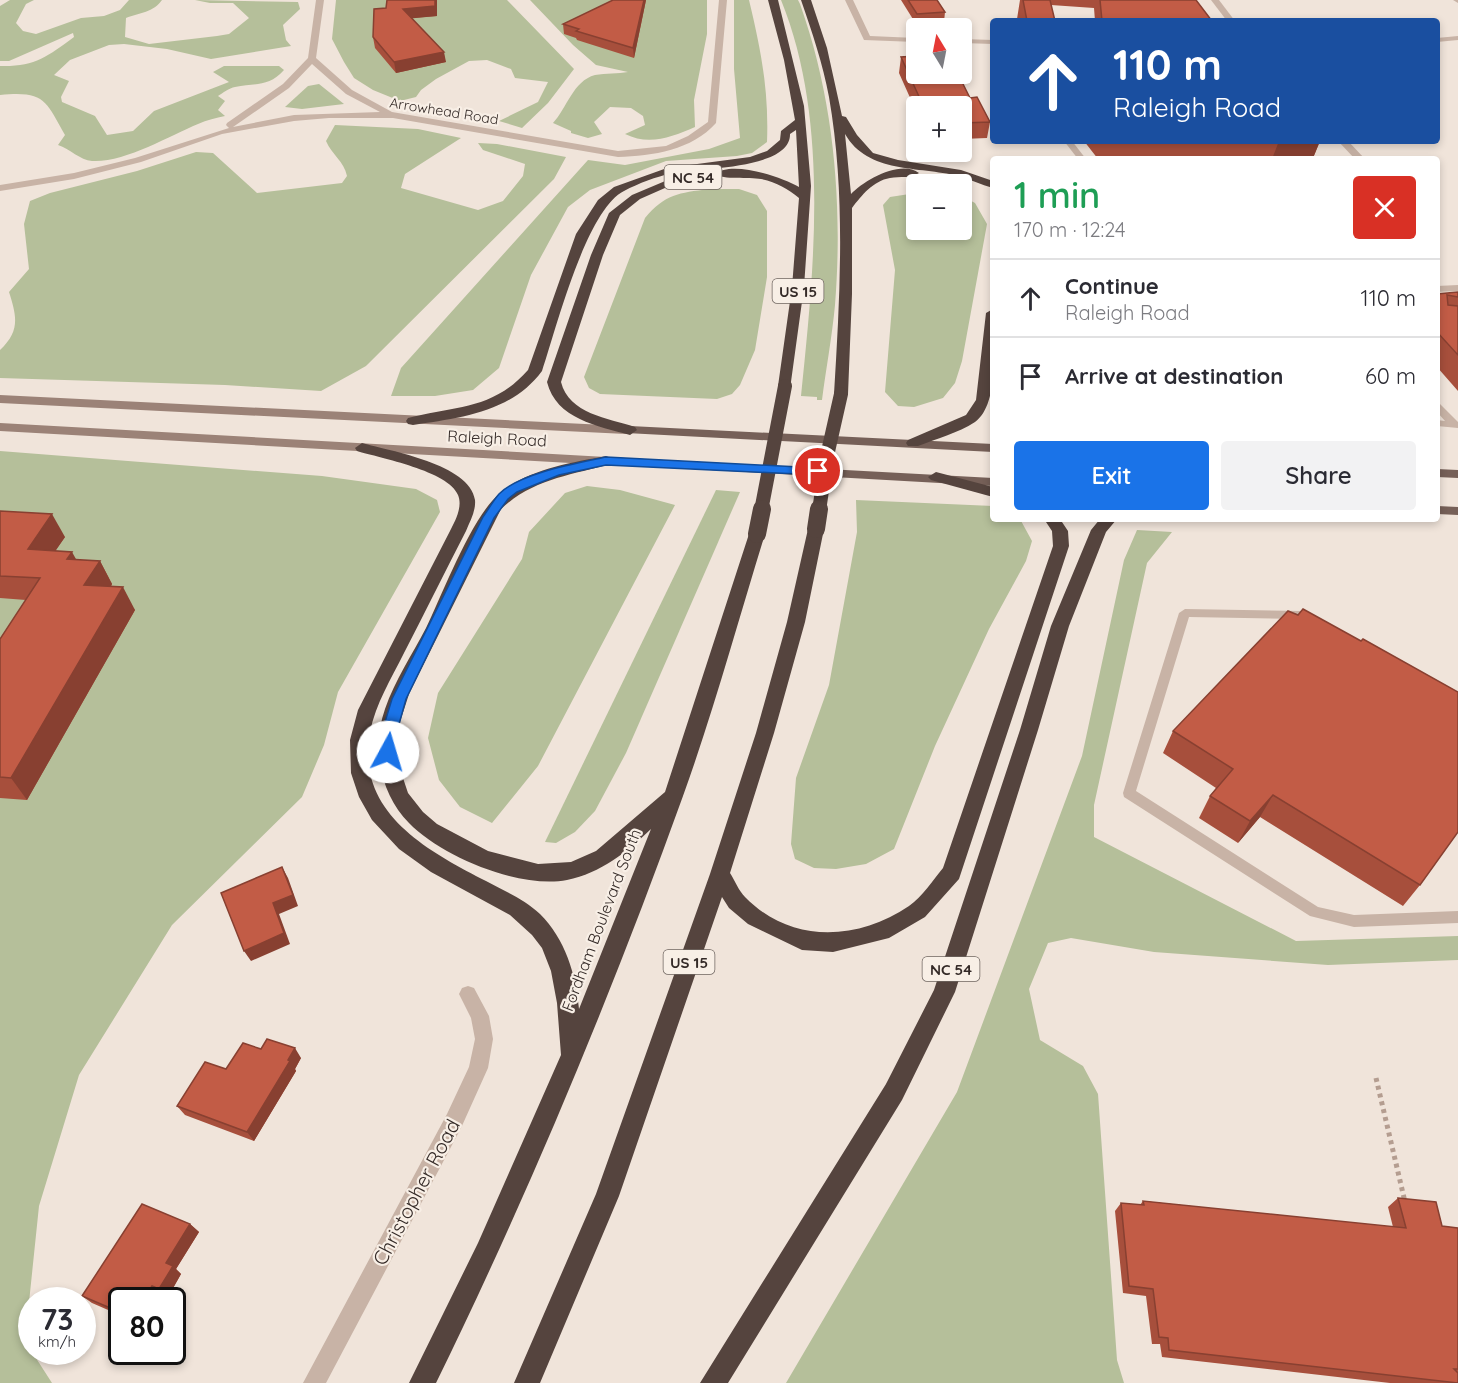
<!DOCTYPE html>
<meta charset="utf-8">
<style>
body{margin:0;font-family:Quicksand,sans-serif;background:#f2f2f3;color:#2b2b33;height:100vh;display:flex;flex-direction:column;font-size:22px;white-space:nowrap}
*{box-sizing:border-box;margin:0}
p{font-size:20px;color:#7c7c81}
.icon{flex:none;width:33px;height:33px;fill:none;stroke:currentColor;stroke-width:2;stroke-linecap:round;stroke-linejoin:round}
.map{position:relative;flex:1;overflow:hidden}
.details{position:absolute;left:990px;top:156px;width:450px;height:366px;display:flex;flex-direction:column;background:#fff;border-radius:6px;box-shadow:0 3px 9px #0003}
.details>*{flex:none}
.banner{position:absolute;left:990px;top:18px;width:450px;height:126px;border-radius:6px;box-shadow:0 3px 9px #0003;background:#1a4fa0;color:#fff;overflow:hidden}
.needle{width:39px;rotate:350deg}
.controls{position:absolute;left:906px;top:18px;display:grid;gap:12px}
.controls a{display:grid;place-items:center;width:66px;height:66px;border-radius:6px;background:#fff;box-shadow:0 3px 9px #0003;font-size:30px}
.speed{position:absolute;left:18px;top:1287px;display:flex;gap:12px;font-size:30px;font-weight:700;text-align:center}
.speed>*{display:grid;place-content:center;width:78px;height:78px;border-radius:50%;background:#fff;box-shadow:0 3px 9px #0003;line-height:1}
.speed small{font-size:15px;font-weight:400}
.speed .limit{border:3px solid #111;border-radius:9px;background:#fff;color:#111}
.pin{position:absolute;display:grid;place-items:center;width:51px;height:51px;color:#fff;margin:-26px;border:3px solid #fff;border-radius:50%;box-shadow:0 2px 6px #0007}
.me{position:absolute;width:66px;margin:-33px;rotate:6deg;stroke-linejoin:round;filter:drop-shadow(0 0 4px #0008)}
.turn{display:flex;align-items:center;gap:21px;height:126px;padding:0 24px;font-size:27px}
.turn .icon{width:78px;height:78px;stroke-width:2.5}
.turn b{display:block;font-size:42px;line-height:51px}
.round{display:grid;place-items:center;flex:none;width:63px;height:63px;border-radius:6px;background:#f2f2f3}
.summary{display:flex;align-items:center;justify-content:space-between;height:102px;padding:0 24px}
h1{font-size:36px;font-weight:600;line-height:45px;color:#1e9e55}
.button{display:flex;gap:12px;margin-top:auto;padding:12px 24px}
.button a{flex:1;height:69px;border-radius:6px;background:#1a73e8;color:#fff;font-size:24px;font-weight:600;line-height:69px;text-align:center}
.button a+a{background:#f2f2f3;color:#2b2b33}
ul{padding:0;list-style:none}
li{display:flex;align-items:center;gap:18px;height:78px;padding:0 24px;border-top:2px solid #e1e1e2}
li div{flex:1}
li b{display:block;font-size:22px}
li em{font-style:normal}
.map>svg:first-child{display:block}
.green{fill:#b5bf9a}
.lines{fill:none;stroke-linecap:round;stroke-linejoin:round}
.path{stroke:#b49d90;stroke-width:5;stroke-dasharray:4 4;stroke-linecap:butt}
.lane{fill:#c8b3a6;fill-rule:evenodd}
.street{fill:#c8b3a6;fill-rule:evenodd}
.secondary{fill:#9b8277;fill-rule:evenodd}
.primary{fill:#766058;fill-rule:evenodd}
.highway{fill:#55443e;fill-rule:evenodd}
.highway-bridge-far1{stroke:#55443e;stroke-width:14}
.highway-bridge{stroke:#55443e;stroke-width:18}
.wall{fill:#a74f3c}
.shaded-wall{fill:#884031}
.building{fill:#c25c46;stroke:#884031;stroke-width:1.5}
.route{fill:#1a73e8;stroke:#114b97;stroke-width:1.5}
.labels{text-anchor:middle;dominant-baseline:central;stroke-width:4.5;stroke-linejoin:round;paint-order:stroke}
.far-street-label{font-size:14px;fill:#342a27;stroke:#f8efe6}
.shield{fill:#f8efe6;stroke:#6f6560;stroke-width:1.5}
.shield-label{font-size:15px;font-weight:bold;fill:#342a27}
.street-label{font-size:16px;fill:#342a27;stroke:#f8efe6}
.near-street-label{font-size:20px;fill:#342a27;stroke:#f8efe6}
</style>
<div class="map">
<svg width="1458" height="1383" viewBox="0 0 1458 1383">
<rect width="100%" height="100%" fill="#f0e4da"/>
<g class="green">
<path d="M 10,0 L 34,0 L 26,4 L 16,23 L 23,31 L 36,34 L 81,18 L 104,16 L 120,10 L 129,0 L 162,0 C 154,12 139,13 126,18 L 125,37 L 149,44 L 217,36 L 229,34 L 249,18 L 233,3 L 210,3 L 195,0 L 298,2 L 300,9 L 283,25 L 286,40 L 291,46 L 211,59 L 167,49 L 124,44 L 109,45 L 70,60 L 54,75 L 69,81 L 61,97 L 62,102 L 95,116 L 107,135 L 133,131 L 154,111 L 229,82 L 213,72 L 224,66 L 279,66 L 284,70 C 269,87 255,83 235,87 C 229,88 223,93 218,96 L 225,101 L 218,110 L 225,116 C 216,118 207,120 198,124 C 169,136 124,163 92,161 C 80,160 70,149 58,145 L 65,135 C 45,100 45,91 0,95 L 0,66 C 34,67 47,57 74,37 L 73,33 L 9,61 L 0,61 L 0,6 Z"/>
<path d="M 336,0 L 507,0 L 574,69 L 548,103 L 522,128 L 499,121 L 538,102 L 548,82 L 515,78 L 511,69 L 487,60 L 469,61 L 436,79 L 421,90 L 416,97 L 400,101 L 373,90 L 354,78 L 344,62 L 332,39 Z"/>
<path d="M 530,0 L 707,0 L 707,34 L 694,100 L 695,127 C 672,137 649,146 625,134 L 645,125 L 643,116 L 631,108 L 610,107 L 594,122 L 602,134 L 588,138 L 571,133 L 571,131 L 553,123 C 567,108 573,81 595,75 C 606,73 618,74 628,72 L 596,65 L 573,45 Z"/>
<path d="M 734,0 L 749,0 C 761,50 769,91 767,142 L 752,153 L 737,156 L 666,161 L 590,190 L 568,207 L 531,275 L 499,368 L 473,390 L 435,396 L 391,396 L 401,368 L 588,160 L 625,165 L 709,149 L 740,138 L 734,69 Z"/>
<path d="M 781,0 L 798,0 L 800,4 C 834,99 843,204 835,305 C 832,337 826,369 822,400 L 817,400 L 817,397 L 801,396 C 814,270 830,120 781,0 Z"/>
<path d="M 319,84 L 344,104 L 302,109 L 285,107 L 308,86 Z"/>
<path d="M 335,125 L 418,129 L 461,138 L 405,174 L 401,188 L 478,210 L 503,201 L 523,176 L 525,164 L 483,150 L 478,143 L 497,144 L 566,157 L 554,179 L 366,366 L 321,391 L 225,385 L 0,378 L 0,350 C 20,331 17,317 9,292 L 29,269 L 24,224 L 30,201 L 50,193 L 137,171 L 196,152 L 213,153 L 257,193 L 342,183 L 347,176 C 344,161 332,155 326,141 Z"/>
<path d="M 709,189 L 739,189 L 757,195 L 767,211 L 767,277 L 755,350 L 740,385 L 732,394 L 717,399 L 600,394 L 589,388 L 584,377 L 645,218 C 665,194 679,193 709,189 Z"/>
<path d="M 916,193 L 916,230 L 962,230 L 962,196 L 975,203 L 987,224 L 962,361 L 955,383 L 943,398 L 914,407 L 898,406 L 885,392 L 895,270 L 883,205 L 890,197 Z"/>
<path d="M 0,451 L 322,476 L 416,489 L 437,500 L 440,512 L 338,692 L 324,745 L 302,797 L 172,925 L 79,1075 L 39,1206 L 25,1341 L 52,1383 L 0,1383 Z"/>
<path d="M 587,486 L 620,490 L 675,505 L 538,766 L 492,823 L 460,807 L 439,780 L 428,738 L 438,693 L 522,559 L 529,532 L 565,493 Z"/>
<path d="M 716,490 L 740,492 L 626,753 L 595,811 L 575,832 L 556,843 L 545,842 Z"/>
<path d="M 856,500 L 993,506 L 993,519 L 1020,519 L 1032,541 L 1026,561 L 989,629 L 935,746 L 894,849 L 866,864 L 836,869 L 814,868 L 795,859 L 791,844 L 796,778 L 829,685 L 857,532 Z"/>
<path d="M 1137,530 L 1172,532 L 1147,563 L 1094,805 L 1094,837 L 1296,941 L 1458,936 L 1458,960 L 1328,965 L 1154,952 L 1071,938 L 1048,943 L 1029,989 L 1040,1040 L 1083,1066 L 1098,1094 L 1117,1360 L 1124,1383 L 786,1383 L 957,1092 L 1082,756 L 1124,560 Z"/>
</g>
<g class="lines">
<path class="path" d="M 1376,1078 L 1405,1202"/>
<g class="lane">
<path d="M 1064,141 L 1072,141 L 1086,159 L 1078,159 Z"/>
<path d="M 1458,285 L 1458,291 L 1437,292 L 1437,286 Z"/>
<path d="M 1437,403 L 1440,404 L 1458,422 L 1458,428 L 1437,426 L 1437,420 L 1445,421 L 1437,412 Z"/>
<path d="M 1185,609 L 1302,611 L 1308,615 L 1302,619 L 1189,617 L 1136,791 L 1318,907 L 1354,915 L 1458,911 L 1458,923 L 1354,927 L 1310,916 L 1124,797 L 1123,793 L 1179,613 Z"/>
</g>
<g class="street">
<path d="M 316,0 L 324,0 L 316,58 L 352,90 L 392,112 L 618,151 L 666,146 L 688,136 L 708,122 L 719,0 L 727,0 L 716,123 C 692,150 653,156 618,157 L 393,118 L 329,118 L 294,121 L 222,134 L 141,162 L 74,179 L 0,191 L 0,185 L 74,173 L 135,158 L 229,128 L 226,125 L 227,123 L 283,84 L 308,58 ZM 312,64 L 346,94 L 380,112 L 294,115 L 233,127 L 289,88 Z"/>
<path d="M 845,0 L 853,0 L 870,36 L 916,38 L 916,42 L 864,40 Z"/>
<path d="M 1211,0 L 1219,0 L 1235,21 L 1227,21 Z"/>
<path d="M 1453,0 L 1458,0 L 1458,3 Z"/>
<path d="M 1458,36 L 1458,40 L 1437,42 L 1437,38 Z"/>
<path d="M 962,39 L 993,40 L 993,44 L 962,43 Z"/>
<path d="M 1338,141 L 1348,141 L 1365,159 L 1355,159 Z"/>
<path d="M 468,986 L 474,988 L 489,1016 L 493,1039 L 488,1068 L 461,1128 L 326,1383 L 303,1383 L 447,1114 L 469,1067 L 475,1039 L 471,1018 L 459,994 L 462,988 Z"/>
</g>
<g class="secondary">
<path d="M 0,395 L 626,426 L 632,430 L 626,434 L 0,403 Z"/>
<path d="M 0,423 L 606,457 L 612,461 L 606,465 L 0,431 Z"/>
</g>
<g class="primary">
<path d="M 630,426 L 993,444 L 993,452 L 626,433 L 626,427 Z"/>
<path d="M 606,457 L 993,478 L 993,486 L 602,464 L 600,461 L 602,458 Z"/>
<path d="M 1437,469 L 1458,470 L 1458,478 L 1437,477 Z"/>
<path d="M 1437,506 L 1458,507 L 1458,515 L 1437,514 Z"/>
</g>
<g class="highway">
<path d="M 768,0 L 778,0 L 804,106 L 811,186 L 804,287 L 790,389 L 780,389 L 778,386 L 792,287 L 799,198 C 788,189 776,182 761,179 C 749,177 723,180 715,174 C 732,160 782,177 799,187 L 796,130 L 790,134 C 791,170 697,168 672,173 C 656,177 639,183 624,191 C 586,210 556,329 542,371 C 512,412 460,418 413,425 L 408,424 L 406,421 L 408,418 C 455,406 493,410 528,370 L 576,234 L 598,200 L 614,187 L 667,168 L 750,157 L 767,151 L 780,140 L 781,131 L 795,120 L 784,60 Z"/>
<path d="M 801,0 L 811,0 L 827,48 L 842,116 L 846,117 L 857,135 L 873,153 L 898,160 L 961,170 L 993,181 L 993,188 C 981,185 970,179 958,176 C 919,166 868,174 845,134 L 851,194 C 864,180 901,159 919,173 C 911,179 900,176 890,178 C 873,181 862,195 852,208 L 852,294 L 848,394 L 841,398 L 834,394 C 840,295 846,195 829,97 C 823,64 812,32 801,0 Z"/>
<path d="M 670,179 L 676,182 L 674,184 L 640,199 L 620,215 L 603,255 L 561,382 C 569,414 608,418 635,427 L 637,430 L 630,435 C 598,426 556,419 547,382 L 591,255 L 609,213 L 632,195 Z"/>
<path d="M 993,309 C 993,338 1001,404 975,422 C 958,433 936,439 918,446 L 908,446 L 906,443 L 908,440 L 966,415 L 976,400 L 986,313 Z"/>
<path d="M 362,443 C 390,451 470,464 475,500 C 476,511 470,521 466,531 C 445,572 425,612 404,653 C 391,679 376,703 370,732 C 355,812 426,850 486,881 C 504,891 524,899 540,914 C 565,939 576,974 579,1009 L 651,829 C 627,852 601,873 567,880 C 520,889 442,857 409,823 C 393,807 383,785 380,763 C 377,744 379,726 385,709 C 395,680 412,655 426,628 C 443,593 472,516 500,493 C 529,469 570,463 606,456 L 611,458 L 614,461 L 611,464 C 571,475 533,479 501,509 L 409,694 L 400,722 L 397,754 L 401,772 L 408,793 L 423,812 L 437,824 L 488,851 L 538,864 L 571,862 L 596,851 L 665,792 L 749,534 L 751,530 L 763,530 L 765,534 C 738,621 714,710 683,796 C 611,996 529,1193 436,1383 L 409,1383 L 478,1243 L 561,1055 L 557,1003 L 551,971 L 542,948 L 532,935 L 510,915 L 431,872 L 399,849 L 372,820 L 359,797 L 351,773 L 350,740 L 358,710 L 450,531 C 455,521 463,507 458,495 C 449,471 380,458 357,451 L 355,448 Z"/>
<path d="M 936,472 L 993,487 L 993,497 L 931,480 L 928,477 Z"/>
<path d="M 1044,519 L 1060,519 L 1068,531 L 1069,546 L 959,879 L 925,917 L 889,938 L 833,952 L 802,950 L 748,924 L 729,908 L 722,897 L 619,1196 L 540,1383 L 514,1383 L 596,1194 L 710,874 L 756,733 L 787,622 L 808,529 L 810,525 L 822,525 L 824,529 L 805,622 L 774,733 L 730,873 C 735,881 739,891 745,897 C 791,944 857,941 909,906 C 922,897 933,880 943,868 L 1053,546 L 1052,531 Z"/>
<path d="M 1100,519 L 1117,519 L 1106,532 L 1069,626 L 1038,730 L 955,992 L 902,1100 L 728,1383 L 700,1383 L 886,1084 L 934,990 L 1020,730 L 1051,626 L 1091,530 Z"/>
</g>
<g class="highway-bridge-far1">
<path d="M 761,511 L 785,386"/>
<path d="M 819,511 L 827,456 L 841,394"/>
</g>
<g class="highway-bridge">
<path d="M 816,529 L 819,509"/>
<path d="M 757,534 L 762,509"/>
</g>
</g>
<g class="wall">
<path d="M 387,0 L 437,0 L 437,16 L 412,18 L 446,62 L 396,73 L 375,48 L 373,37 L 386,8 Z"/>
<path d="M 646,0 L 634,58 L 577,40 L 576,38 L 564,34 L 563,24 Z"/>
<path d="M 901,0 L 937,0 L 945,12 L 944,22 L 916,24 Z"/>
<path d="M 1020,0 L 1196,0 L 1212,21 L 1095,21 L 1094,8 L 1051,5 L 1055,21 L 1018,21 L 1017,19 Z"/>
<path d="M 901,57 L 970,98 L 990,122 L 987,138 L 962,139 L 962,106 L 916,106 L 916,111 L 899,73 Z"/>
<path d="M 1084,141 L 1320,141 L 1313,158 L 1305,159 L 1268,159 L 1265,156 L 1223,159 L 1098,159 Z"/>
<path d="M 1458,292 L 1458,391 L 1437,367 L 1437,294 Z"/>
<path d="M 0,511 L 65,537 L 55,551 L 76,560 L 100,561 L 112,584 L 111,587 L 135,610 L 27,800 L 0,798 L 0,639 L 26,600 L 0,598 Z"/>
<path d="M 1173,731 L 1420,885 L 1403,906 L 1260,817 L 1238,843 L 1199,818 L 1210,796 L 1216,788 L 1163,753 Z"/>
<path d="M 261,1049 L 301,1058 L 295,1069 L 296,1071 L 254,1141 L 185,1115 L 177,1106 L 226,1069 Z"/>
<path d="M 1398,1198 L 1442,1226 L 1458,1228 L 1458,1383 L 1390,1383 L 1162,1357 L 1160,1344 L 1152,1344 L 1146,1296 L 1123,1293 L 1115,1211 L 1121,1203 L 1140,1205 L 1143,1201 L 1393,1227 L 1388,1207 Z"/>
<path d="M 190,1224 L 199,1232 L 176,1269 L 181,1274 L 168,1297 L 161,1294 L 157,1300 L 122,1300 L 122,1316 L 92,1303 L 82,1296 Z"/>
</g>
<g class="shaded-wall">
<path d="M 435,0 L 437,0 L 437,16 L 405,19 L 403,9 Z"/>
<path d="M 644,0 L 646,0 L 634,58 L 633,48 Z"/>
<path d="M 444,52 L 446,62 L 396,73 L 394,62 Z"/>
<path d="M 1279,141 L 1320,141 L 1313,158 L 1272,159 Z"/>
<path d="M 52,514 L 65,537 L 41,572 L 28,549 Z"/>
<path d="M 72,552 L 85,575 L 67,559 Z"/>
<path d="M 100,561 L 112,584 L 97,608 L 84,585 Z"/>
<path d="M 123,587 L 135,610 L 27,800 L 11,778 Z"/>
<path d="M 1273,795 L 1260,817 L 1238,843 L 1250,821 Z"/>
<path d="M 282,867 L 288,878 L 298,906 L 279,914 L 290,944 L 251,961 L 244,951 L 273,903 Z"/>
<path d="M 295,1048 L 301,1058 L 295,1069 L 296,1071 L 254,1141 L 247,1132 Z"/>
<path d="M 190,1224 L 199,1232 L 176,1269 L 181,1274 L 168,1297 L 159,1289 L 166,1263 Z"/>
<path d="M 152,1286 L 161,1294 L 157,1300 L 143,1300 Z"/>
</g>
<g class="building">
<path d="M 387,0 L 435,0 L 435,6 L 403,9 L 444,52 L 394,62 L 373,37 L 374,9 L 386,8 Z"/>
<path d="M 613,0 L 644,0 L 633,48 L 576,31 L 579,29 L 563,24 Z"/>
<path d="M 908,0 L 937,0 L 945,12 L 917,14 Z"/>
<path d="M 1023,0 L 1050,0 L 1055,21 L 1027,21 Z"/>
<path d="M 1100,0 L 1196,0 L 1212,21 L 1102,21 Z"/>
<path d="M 916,56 L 916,74 L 958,74 L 970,98 L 977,97 L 990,122 L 962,123 L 962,106 L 931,106 L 928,100 L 921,101 L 901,57 Z"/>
<path d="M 1458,292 L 1458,297 L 1447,295 L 1448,305 L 1458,306 L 1458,355 L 1437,332 L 1437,294 Z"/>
<path d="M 0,511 L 52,514 L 28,549 L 72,552 L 67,559 L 100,561 L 84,585 L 123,587 L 11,778 L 0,777 L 0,639 L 40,578 L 0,576 Z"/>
<path d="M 1303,609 L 1361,641 L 1363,639 L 1458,692 L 1458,832 L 1420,885 L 1273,795 L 1250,821 L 1210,796 L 1233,769 L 1173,731 L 1288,611 L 1298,615 Z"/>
<path d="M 282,867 L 293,895 L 273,903 L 284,933 L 244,951 L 221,893 Z"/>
<path d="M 267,1039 L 295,1048 L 288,1060 L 290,1061 L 247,1132 L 177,1106 L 205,1062 L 226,1069 L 243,1043 L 261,1049 Z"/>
<path d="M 1398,1198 L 1436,1202 L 1442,1226 L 1458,1228 L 1458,1369 L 1454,1369 L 1458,1373 L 1458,1383 L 1169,1350 L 1168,1338 L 1159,1337 L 1153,1289 L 1129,1286 L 1121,1203 L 1144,1205 L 1143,1201 L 1406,1228 Z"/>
<path d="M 142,1204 L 190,1224 L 166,1263 L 173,1266 L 159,1289 L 152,1286 L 143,1300 L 122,1300 L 122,1313 L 82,1296 Z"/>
</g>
<path class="route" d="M 606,457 L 818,468 L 824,471 L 818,475 L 606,465 L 559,475 L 517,492 L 508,499 L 494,518 L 406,699 L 396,735 L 393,756 L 383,756 L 381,735 L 392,699 L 483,517 C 488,510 493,501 499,494 C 520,473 578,463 606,457 Z"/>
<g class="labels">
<g class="far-street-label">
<text transform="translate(444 111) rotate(9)">Arrowhead Road</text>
</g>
<g class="shield">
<rect x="664.5" y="165" width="57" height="24" rx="4.5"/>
<rect x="772.5" y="279" width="51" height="24" rx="4.5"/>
<rect x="663.5" y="950" width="51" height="24" rx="4.5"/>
<rect x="922.5" y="957" width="57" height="24" rx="4.5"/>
</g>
<g class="shield-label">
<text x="693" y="177">NC 54</text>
<text x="798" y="291">US 15</text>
<text x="689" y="962">US 15</text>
<text x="951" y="969">NC 54</text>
</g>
<g class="street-label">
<text transform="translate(497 438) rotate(3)">Raleigh Road</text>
<text transform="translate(601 920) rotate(-69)">Fordham Boulevard South</text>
</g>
<g class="near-street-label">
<text transform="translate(416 1192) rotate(-62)">Christopher Road</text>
</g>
</g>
</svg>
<div class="controls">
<a><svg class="needle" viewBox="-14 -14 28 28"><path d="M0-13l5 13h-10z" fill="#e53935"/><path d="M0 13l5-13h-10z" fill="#7c7c81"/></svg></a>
<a>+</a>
<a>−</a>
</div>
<div class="speed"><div>73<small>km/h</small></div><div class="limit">80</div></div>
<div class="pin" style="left:818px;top:471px;background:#d93025"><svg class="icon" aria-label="arrive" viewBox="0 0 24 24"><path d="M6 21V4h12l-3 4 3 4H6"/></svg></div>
<svg class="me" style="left:388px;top:752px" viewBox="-20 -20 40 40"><circle r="19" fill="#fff"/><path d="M0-13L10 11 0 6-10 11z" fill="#1a73e8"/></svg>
<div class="banner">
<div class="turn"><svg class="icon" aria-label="ahead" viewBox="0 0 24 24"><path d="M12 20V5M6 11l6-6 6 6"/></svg><div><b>110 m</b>Raleigh Road</div></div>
</div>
<section class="details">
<div class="summary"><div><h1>1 min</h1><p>170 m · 12:24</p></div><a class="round" style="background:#d93025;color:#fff"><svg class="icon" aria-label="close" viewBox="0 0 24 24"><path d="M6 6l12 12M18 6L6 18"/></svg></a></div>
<ul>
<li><svg class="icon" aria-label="ahead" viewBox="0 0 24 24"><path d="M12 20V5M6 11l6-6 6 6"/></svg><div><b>Continue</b><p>Raleigh Road</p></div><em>110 m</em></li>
<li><svg class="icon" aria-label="arrive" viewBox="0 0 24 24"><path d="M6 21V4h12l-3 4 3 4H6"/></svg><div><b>Arrive at destination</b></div><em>60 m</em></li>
</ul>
<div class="button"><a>Exit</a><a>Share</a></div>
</section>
</div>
